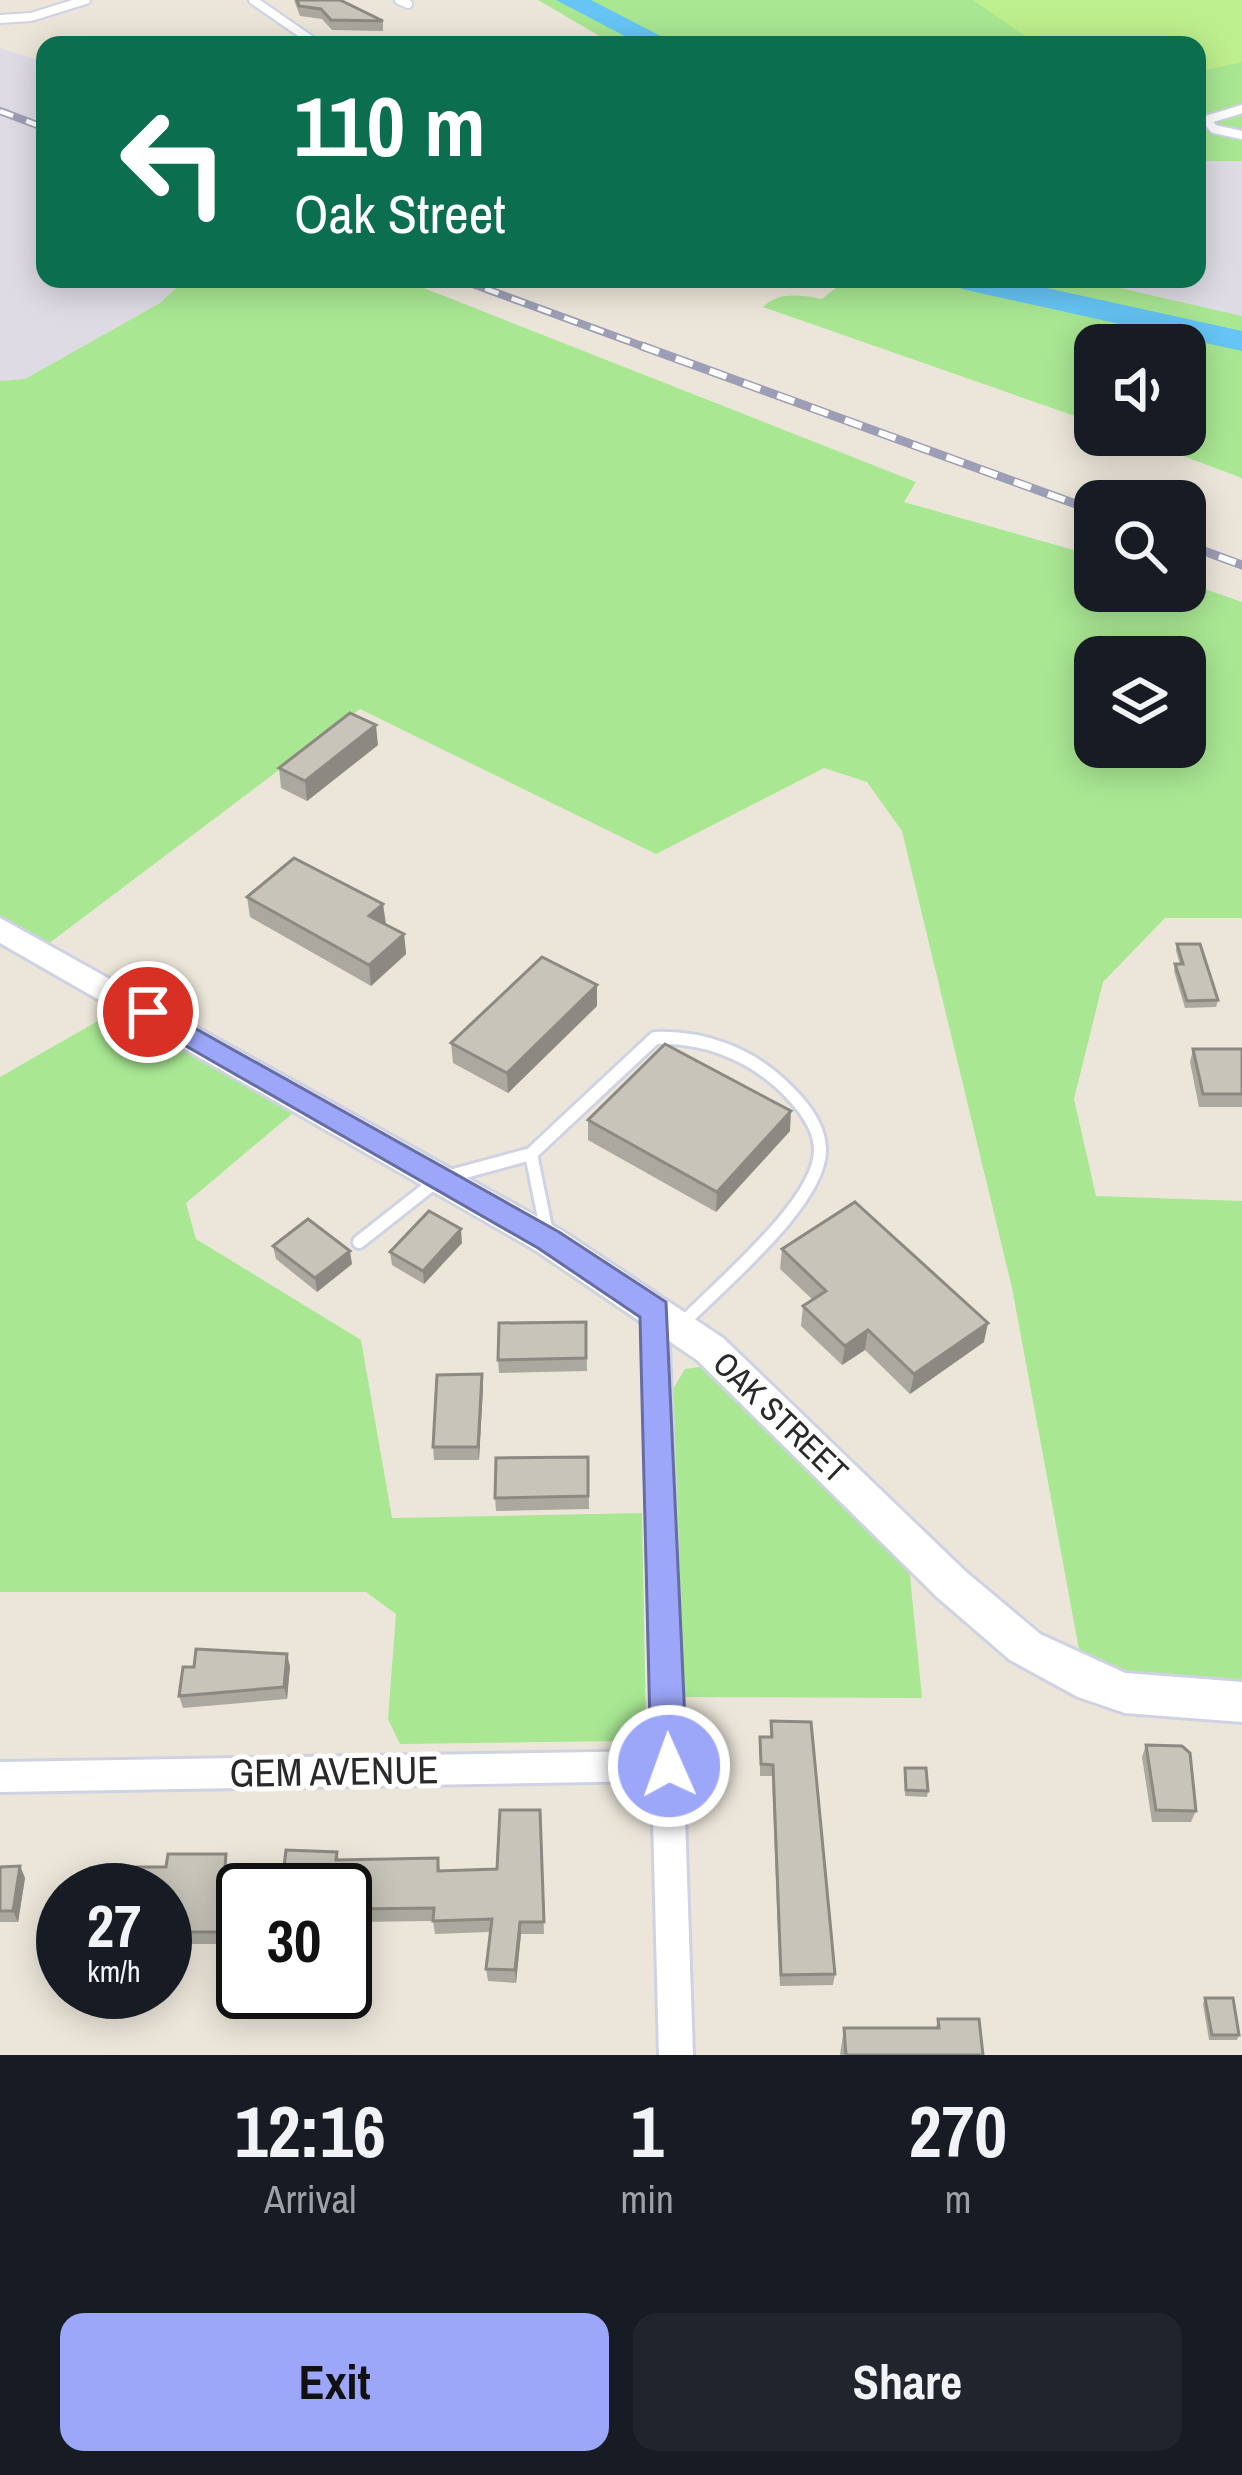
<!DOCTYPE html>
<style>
body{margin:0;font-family:"Archivo Narrow",sans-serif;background:#20242c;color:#f1f3f6;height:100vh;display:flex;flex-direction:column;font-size:45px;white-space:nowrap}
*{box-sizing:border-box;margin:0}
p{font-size:39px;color:#9ea1a6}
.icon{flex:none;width:66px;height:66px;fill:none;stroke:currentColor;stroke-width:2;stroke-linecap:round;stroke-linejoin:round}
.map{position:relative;height:2055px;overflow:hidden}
.drawer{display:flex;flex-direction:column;background:#171b24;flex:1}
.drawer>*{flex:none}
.top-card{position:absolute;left:36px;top:36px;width:1170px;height:252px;border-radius:24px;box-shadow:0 6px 30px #0003;background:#0b6e4f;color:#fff;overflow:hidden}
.tools{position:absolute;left:1074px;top:324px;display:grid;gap:24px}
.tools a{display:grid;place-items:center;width:132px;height:132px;border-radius:24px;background:#171b24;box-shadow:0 6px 30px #0003;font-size:60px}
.speed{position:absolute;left:36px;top:1863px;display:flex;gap:24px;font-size:60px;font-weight:700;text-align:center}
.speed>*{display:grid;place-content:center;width:156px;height:156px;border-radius:50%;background:#171b24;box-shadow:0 6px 30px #0003;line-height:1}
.speed small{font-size:30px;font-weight:400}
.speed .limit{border:6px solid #111;border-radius:18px;background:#fff;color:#111}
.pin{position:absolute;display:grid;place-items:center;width:102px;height:102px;color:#fff;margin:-51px;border:6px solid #fff;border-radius:50%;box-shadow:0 3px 12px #0007}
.me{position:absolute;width:132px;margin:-66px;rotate:358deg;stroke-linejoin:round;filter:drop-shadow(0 0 9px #0008)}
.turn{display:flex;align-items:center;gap:42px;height:252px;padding:0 60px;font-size:54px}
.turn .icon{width:156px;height:156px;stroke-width:2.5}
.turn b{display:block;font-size:84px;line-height:102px}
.eta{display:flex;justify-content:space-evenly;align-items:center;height:204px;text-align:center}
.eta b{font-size:72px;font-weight:700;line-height:84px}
.action{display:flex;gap:24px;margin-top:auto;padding:24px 60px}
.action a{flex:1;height:138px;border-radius:24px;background:#9ca7fa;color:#111;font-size:48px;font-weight:700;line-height:138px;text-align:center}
.action a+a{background:#20242c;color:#f1f3f6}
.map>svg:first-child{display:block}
.industrial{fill:#dedbe4}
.green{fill:#a9e793;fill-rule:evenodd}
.pitch{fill:#beef8e}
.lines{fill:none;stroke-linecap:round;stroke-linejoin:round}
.river{fill:#66c5f5;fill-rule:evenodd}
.lane-far1-casing{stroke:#cfd2e3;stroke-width:12}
.lane-casing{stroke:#cfd2e3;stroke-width:18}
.street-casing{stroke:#cfd2e3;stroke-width:6}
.secondary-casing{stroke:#cfd2e3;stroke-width:6}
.lane-far1{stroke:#fff;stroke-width:8}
.lane{stroke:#fff;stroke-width:12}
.street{fill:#fff;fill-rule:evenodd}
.secondary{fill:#fff;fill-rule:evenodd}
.rail-far1-casing{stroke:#9d9eb5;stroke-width:8}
.rail-casing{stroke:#9d9eb5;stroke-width:9}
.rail-far1{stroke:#fff;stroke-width:4.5;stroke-dasharray:14;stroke-linecap:butt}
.rail{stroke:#fff;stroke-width:6;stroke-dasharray:18;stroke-linecap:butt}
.wall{fill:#aba99f}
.shaded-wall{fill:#8b8982}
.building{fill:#c7c4b9;stroke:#8b8982;stroke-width:3}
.route{fill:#9ca7fa;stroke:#656da2;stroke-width:3}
.labels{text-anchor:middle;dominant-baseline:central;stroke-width:10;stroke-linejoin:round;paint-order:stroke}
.street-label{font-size:33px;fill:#292929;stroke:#fff}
.near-street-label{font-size:39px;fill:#292929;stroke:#fff}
</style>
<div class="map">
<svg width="1242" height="2055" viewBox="0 0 1242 2055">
<rect width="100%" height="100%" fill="#ece6da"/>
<g class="industrial">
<path d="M 0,48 L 45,62 L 45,279 L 186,279 L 160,303 L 25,379 L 0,381 Z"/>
<path d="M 1197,161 L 1242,161 L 1242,316 L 1081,279 L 1197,279 Z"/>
</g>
<g class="green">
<path d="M 538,0 L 1242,0 L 1242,161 L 1197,161 L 1197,45 L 615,45 Z"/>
<path d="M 186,279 L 401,279 L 916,482 L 904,502 L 1095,556 L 1095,591 L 1185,591 L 1185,582 L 1242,602 L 1242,918 L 1165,918 L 1103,982 L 1074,1099 L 1096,1196 L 1242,1201 L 1242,1688 L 1139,1679 L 1081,1660 L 1012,1288 L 902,831 L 867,782 L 824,768 L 656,854 L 360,709 L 48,944 L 0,917 L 0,381 L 25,379 L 160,303 ZM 1095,657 L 1185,657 L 1185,747 L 1095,747 Z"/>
<path d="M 847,279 L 1081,279 L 1242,316 L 1242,478 L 1127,435 L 1185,435 L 1185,345 L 1095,345 L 1095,423 L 763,307 C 779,291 801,295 822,299 Z"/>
<path d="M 117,1010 L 293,1113 L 186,1203 L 196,1239 L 361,1340 L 392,1518 L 642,1513 L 646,1727 L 620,1741 L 400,1744 L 388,1719 L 396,1614 L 366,1592 L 0,1592 L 0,1077 Z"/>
<path d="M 706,1366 L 909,1566 L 922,1698 L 684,1697 L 673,1389 L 685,1369 Z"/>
</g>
<path class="pitch" d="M 973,0 L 1242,0 L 1242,62 L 1197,72 L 1197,45 L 1038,45 Z"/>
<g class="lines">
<g class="river">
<path d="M 556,0 L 591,0 L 678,45 L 642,45 Z"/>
<path d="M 946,279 L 1006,279 L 1242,331 L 1242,351 L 962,289 Z"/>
</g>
<defs>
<g id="lane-far1">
<path d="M 253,0 L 318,45"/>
<path d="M 399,0 L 408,4"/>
<path d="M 0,19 L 31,17 L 86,0"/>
<path d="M 1242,109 L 1206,120 L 1214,129 L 1242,135"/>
</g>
<g id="lane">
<path d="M 531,1154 L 547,1233"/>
<path d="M 359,1242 L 439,1179 L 531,1154 L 655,1038 C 702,1036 748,1053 782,1085 C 799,1101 819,1123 820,1148 C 823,1201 716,1288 679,1327"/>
</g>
<path id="street" d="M 655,1300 L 665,1303 L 668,1311 L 693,2055 L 659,2055 L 652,1781 L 0,1792 L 0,1762 L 652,1751 L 642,1311 L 645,1303 Z"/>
<path id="secondary" d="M 0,918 L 561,1230 L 723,1338 L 965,1571 L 1040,1634 L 1125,1673 L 1242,1682 L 1242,1722 L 1125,1713 L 1078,1697 L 1010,1660 L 937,1597 L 697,1360 L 535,1250 L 0,943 Z"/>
</defs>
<use href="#lane-far1" class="lane-far1-casing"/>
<use href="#lane" class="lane-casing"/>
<use href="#street" class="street-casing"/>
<use href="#secondary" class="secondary-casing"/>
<use href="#lane-far1" class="lane-far1"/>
<use href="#lane" class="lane"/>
<use href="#street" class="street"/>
<use href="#secondary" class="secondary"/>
<defs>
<g id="rail-far1">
<path d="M 0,111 L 45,128"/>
<path d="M 459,279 L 650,349"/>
</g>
<g id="rail">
<path d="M 642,346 L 1095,511"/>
<path d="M 1185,544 L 1242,565"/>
</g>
</defs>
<use href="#rail-far1" class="rail-far1-casing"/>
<use href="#rail" class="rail-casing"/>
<use href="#rail-far1" class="rail-far1"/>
<use href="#rail" class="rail"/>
</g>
<g class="wall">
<path d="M 294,0 L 340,0 L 383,21 L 383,31 L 332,30 L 322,19 L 300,16 Z"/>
<path d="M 378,745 L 307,801 L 281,788 L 279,768 Z"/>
<path d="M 247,897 L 385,924 L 404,934 L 406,954 L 371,986 L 250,917 Z"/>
<path d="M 1177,944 L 1218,1000 L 1216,1007 L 1185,1008 L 1174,971 L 1175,964 L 1180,964 L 1176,951 Z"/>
<path d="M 597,1006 L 508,1093 L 453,1063 L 451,1043 Z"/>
<path d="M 1193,1049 L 1242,1049 L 1242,1107 L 1199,1107 L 1190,1062 Z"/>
<path d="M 588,1120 L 790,1131 L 716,1212 L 588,1140 Z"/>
<path d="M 462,1243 L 424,1284 L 392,1265 L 390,1252 Z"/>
<path d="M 273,1246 L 352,1264 L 317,1292 L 276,1259 Z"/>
<path d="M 782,1249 L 984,1342 L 910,1394 L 865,1350 L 842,1365 L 801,1326 L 803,1306 L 813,1300 L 780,1269 Z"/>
<path d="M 586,1322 L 587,1371 L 499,1373 L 498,1360 Z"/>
<path d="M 483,1387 L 479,1460 L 434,1460 L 433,1447 Z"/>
<path d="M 588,1457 L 589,1509 L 496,1511 L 495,1498 Z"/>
<path d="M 290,1666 L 287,1699 L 183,1708 L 179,1696 Z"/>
<path d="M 771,1721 L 835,1974 L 833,1985 L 780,1986 L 772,1776 L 760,1776 L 760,1737 L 770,1737 Z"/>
<path d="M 1146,1745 L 1196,1811 L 1191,1822 L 1152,1822 L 1142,1757 Z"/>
<path d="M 905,1768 L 928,1791 L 927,1797 L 905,1796 Z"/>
<path d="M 540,1810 L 544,1934 L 521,1934 L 516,1983 L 488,1981 L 486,1969 L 490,1932 L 435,1934 L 433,1921 L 354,1922 L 354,1929 L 345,1929 L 345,1890 L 243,1890 L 243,1944 L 165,1944 L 166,1867 L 284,1867 L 337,1852 L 339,1860 L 438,1858 L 440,1871 L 497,1869 Z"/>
<path d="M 20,1866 L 25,1878 L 18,1922 L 0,1922 L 0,1867 Z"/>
<path d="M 1205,1998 L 1239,2035 L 1237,2040 L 1209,2040 L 1203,2004 Z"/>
<path d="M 938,2019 L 983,2055 L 840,2055 L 844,2028 L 936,2028 Z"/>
</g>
<g class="shaded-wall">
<path d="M 376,725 L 378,745 L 307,801 L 305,781 Z"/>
<path d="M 383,904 L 386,924 L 369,916 Z"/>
<path d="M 404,934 L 406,954 L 371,986 L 369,965 Z"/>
<path d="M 597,985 L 597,1006 L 508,1093 L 507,1073 Z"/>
<path d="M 791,1111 L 790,1131 L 716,1212 L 717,1192 Z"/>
<path d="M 461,1229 L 462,1243 L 424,1284 L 423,1271 Z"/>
<path d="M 350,1251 L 352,1264 L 317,1292 L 315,1278 Z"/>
<path d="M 988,1323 L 984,1342 L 910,1394 L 914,1374 Z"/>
<path d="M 868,1330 L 865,1350 L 842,1365 L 845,1346 Z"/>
<path d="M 482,1374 L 483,1387 L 479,1460 L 478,1447 Z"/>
<path d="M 287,1654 L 290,1666 L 287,1699 L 284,1687 Z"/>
<path d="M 20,1866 L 25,1878 L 18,1922 L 13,1911 Z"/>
<path d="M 520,1922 L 521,1934 L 516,1983 L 515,1970 Z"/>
</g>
<g class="building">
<path d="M 297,0 L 340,0 L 383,21 L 331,20 L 321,9 L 299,6 Z"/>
<path d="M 350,713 L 376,725 L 305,781 L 279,768 Z"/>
<path d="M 294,858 L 383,904 L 369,916 L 404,934 L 369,965 L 247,897 Z"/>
<path d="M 1177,944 L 1200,944 L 1218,1000 L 1187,1001 L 1175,964 L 1183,964 Z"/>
<path d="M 542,957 L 597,985 L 507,1073 L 451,1043 Z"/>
<path d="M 665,1044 L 791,1111 L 717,1192 L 588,1120 Z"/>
<path d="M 1193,1049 L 1242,1049 L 1242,1094 L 1203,1094 Z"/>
<path d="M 855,1202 L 988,1323 L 914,1374 L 868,1330 L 845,1346 L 803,1306 L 826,1291 L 782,1249 Z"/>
<path d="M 429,1211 L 461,1229 L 423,1271 L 390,1252 Z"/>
<path d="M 308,1219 L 350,1251 L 315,1278 L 273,1246 Z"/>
<path d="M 586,1322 L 586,1358 L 498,1360 L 499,1323 Z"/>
<path d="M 482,1374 L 478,1447 L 433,1447 L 437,1375 Z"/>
<path d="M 588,1457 L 588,1496 L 495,1498 L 496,1458 Z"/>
<path d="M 196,1649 L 287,1654 L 284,1687 L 179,1696 L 183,1667 L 194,1667 Z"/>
<path d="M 771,1721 L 811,1722 L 835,1974 L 781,1975 L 773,1765 L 761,1764 L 760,1737 L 772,1737 Z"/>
<path d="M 1146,1745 L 1182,1746 L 1190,1753 L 1196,1811 L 1156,1810 Z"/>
<path d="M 905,1768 L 926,1768 L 928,1791 L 906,1790 Z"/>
<path d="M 500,1810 L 540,1810 L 544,1922 L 520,1922 L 515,1970 L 486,1969 L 492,1919 L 433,1921 L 434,1908 L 352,1909 L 351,1916 L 345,1916 L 345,1890 L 243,1890 L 243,1932 L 165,1932 L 165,1890 L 125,1890 L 128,1867 L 166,1867 L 168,1854 L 226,1854 L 225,1867 L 284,1867 L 286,1850 L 337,1852 L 336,1860 L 438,1858 L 438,1871 L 497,1869 Z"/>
<path d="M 20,1866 L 13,1911 L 0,1911 L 0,1867 Z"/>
<path d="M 1205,1998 L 1233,1998 L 1239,2035 L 1212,2035 Z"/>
<path d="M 938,2019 L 979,2019 L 983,2055 L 846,2055 L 844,2028 L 939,2028 Z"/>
</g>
<path class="route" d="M 148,1002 L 559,1232 L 666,1302 L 687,1766 L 681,1778 L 669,1783 L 656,1778 L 651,1766 L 640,1317 L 538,1248 L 139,1019 L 139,1005 Z"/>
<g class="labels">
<g class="street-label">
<text transform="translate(781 1417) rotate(44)">OAK STREET</text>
</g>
<g class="near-street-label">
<text transform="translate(334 1771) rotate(-1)">GEM AVENUE</text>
</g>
</g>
</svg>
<div class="tools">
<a><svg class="icon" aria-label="sound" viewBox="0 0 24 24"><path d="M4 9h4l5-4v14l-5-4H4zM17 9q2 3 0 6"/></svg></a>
<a><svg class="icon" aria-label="search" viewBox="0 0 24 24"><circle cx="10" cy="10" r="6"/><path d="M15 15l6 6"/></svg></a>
<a><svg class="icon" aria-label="layers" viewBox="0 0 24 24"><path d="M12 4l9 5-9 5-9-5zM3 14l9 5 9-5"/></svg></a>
</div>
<div class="speed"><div>27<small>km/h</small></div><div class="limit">30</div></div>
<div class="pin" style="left:148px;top:1012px;background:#d93025"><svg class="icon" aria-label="arrive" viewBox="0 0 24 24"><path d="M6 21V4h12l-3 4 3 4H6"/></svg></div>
<svg class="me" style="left:669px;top:1766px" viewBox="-20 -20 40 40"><circle r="17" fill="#9ca7fa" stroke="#fff" stroke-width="3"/><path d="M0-11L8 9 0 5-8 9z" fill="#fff"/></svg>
<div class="top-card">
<div class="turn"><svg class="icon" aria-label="left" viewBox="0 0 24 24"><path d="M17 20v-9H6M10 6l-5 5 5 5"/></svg><div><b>110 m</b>Oak Street</div></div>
</div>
</div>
<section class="drawer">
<div class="eta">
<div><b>12:16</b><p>Arrival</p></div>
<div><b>1</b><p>min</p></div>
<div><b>270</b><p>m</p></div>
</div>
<div class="action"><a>Exit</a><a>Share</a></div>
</section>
